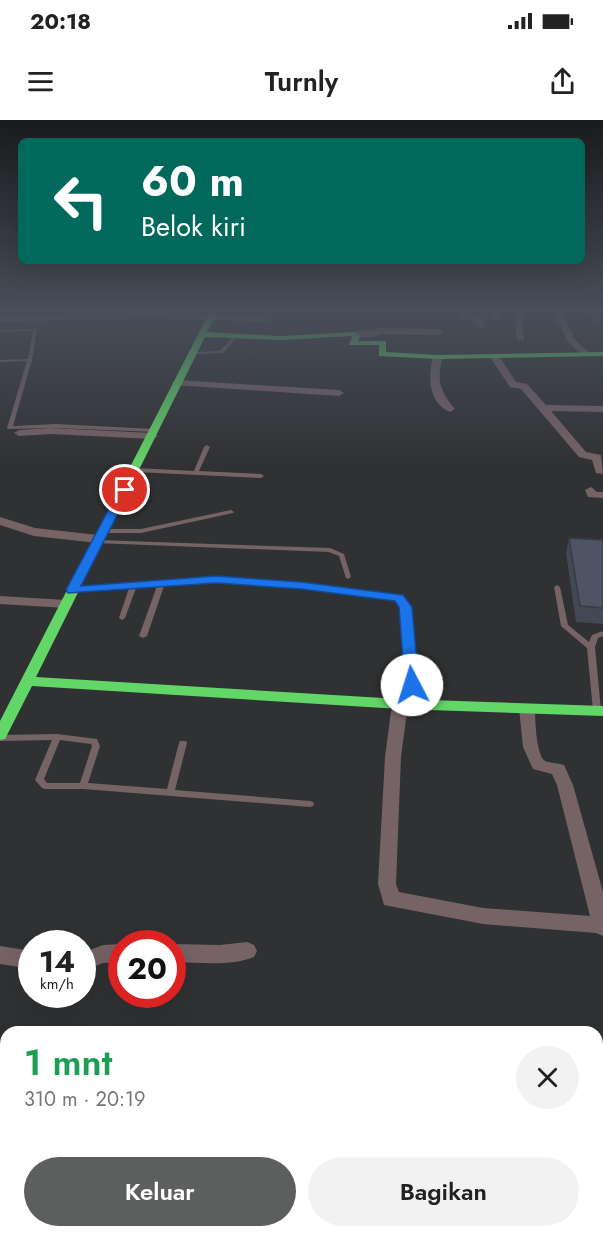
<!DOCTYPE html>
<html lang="id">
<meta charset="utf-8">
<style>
body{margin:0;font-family:Jost,sans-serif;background:#f2f2f2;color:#222;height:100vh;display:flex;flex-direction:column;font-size:22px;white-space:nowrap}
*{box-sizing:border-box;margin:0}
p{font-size:20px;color:#767676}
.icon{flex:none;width:33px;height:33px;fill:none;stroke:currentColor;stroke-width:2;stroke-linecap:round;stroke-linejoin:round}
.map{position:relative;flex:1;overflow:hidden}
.side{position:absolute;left:0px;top:906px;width:603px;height:212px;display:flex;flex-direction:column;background:#fff;border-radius:18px 18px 0 0;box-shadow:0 6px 24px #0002}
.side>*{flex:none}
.hud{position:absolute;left:18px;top:18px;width:567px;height:126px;border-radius:9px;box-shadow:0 6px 24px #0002;background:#00695c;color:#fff;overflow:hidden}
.speed{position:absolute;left:18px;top:810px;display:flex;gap:12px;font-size:30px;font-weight:700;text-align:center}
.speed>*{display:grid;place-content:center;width:78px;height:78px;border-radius:50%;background:#fff;box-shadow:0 6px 24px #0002;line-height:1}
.speed small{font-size:15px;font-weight:400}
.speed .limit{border:9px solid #d22;background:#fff;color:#111}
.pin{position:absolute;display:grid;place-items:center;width:51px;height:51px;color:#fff;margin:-26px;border:3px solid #fff;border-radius:50%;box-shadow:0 2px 6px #0007}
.me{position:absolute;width:66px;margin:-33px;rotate:355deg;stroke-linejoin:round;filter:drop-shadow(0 0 4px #0008)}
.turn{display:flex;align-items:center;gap:21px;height:126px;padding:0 24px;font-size:27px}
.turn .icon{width:78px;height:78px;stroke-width:2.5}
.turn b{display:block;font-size:42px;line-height:51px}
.round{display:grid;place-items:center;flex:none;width:63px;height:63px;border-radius:32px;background:#f2f2f2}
.head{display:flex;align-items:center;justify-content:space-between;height:102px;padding:0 24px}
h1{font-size:36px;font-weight:600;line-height:45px;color:#1e9e55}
.cta{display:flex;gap:12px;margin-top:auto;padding:12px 24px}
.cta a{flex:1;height:69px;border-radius:36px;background:#5d5e5e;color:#fff;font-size:24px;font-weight:600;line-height:69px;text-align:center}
.cta a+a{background:#f2f2f2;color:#222}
.status{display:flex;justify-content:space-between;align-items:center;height:42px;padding:0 30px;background:#fff;direction:ltr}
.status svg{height:16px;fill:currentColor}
header{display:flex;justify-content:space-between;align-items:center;height:78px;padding:0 24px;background:#fff;font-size:27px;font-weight:600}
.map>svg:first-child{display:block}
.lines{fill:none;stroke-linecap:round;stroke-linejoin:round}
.lane{fill:#766366;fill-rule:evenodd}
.street{fill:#766366;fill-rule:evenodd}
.fast{fill:#63d668;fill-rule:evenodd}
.wall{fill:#434855}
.building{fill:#4e5463;stroke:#373b45;stroke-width:1.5}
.route{fill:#1a73e8;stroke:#114b97;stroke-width:1.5}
</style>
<div class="status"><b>20:18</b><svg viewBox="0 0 49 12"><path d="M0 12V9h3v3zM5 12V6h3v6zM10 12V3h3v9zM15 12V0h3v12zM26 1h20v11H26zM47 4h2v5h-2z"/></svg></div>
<header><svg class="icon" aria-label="menu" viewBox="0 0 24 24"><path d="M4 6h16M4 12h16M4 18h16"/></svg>Turnly<svg class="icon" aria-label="share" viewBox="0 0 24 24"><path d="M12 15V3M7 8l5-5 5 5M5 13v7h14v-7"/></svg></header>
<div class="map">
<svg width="603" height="1117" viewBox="0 0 603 1117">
<rect width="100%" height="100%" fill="#303132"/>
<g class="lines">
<g class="lane">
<path d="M 35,209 L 37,210 L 32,240 L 13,306 L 56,304 L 155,309 L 158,311 L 157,312 L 56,308 L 8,309 L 7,308 L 27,241 L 0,242 L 0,240 L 28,239 L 33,211 L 0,212 L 0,210 Z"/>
<path d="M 232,218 L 236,219 L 223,233 L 193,234 L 191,233 L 193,232 L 220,231 Z"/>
<path d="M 207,325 L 210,327 L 199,351 L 261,354 L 264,356 L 261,358 L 136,352 L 133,350 L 136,348 L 194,351 L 204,327 Z"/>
<path d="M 231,390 L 234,392 L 233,393 L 141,413 L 103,413 L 100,411 L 103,409 L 141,409 Z"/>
<path d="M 98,420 L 330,428 L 344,434 L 351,457 L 348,459 L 346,458 L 339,436 L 329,432 L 96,423 L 96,421 Z"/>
<path d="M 216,458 L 301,463 L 394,474 L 403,478 L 408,487 L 416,565 L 412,568 L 408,565 L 402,487 L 398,480 L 393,478 L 301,467 L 216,462 L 164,466 L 147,516 L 143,518 L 139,516 L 157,466 L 136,468 L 125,498 L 122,500 L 119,498 L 129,468 L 75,472 L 72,470 L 75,468 Z"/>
<path d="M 557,465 L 560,467 L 568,505 L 589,522 L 592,515 L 603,511 L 603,516 L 598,518 L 595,527 L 601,590 L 600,592 L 594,592 L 593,590 L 587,528 L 561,506 L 554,467 Z"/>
<path d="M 57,614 L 97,619 L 100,626 L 88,663 L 167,669 L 179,623 L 180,621 L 186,621 L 187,623 L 175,670 L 310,681 L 313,682 L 314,684 L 313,686 L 310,687 L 83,669 L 45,669 L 42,668 L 35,660 L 52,620 L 0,621 L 0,615 ZM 60,620 L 91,624 L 92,626 L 80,663 L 47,663 L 44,659 Z"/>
<path d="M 0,939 L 6,940 L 6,950 L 0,949 Z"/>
</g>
<g class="street">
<path d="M 457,191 L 465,191 L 467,194 L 482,198 L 485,206 L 478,208 L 475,202 L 460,198 Z"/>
<path d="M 491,191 L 499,191 L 500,200 L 494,200 Z"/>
<path d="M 514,191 L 522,191 L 524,221 L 517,219 Z"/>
<path d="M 553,191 L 561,191 L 576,221 L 589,232 L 589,236 L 583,236 L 568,222 Z"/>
<path d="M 589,191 L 597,191 L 600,201 L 594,201 Z"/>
<path d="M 134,192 L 268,196 L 272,199 L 268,202 L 153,197 L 0,202 L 0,196 Z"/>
<path d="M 377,208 L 440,209 L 444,212 L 440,215 L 380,214 C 373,219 356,218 350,214 C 357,209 369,212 377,208 Z"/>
<path d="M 438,234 L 443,237 C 436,260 440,271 455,289 L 450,292 C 428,283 428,256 433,237 Z"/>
<path d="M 492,235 L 498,235 L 516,262 L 527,264 L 546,285 L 603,286 L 603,292 L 551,291 L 586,332 L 601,335 L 603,354 L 596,353 L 592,340 L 579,337 L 521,269 L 510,267 L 490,237 Z"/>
<path d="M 177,260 L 339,270 L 344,273 L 339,276 L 174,265 L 172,263 Z"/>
<path d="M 51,308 L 153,313 L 158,316 L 153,319 L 51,314 L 19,316 L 14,313 L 19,310 Z"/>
<path d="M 591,367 L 597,372 L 603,372 L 603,378 L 588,377 L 585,370 Z"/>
<path d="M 0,397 L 35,408 L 98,415 L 104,419 L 98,423 L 34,416 L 0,405 Z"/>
<path d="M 0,476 L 66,480 L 73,484 L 66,488 L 0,484 Z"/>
<path d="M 400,579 L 405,580 L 408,584 L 401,637 L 396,764 L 399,772 L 483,788 L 590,796 L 557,665 L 552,654 L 533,649 L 523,627 L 519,588 L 522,584 L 532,584 L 535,588 C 535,598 536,635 545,641 C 549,643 559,643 564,645 L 573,665 L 603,772 L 603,816 L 596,813 L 483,804 L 384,785 L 378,764 L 385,637 L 392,584 L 395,580 Z"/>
<path d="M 247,822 L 254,825 L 257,831 L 254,837 C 229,847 199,842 172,842 L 172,824 L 220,825 Z"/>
<path d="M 122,824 L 122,842 L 103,843 L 82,851 L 82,833 L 103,825 Z"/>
<path d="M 0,826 L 32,831 L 32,849 L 0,844 Z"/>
</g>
<path class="fast" d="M 210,191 L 218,191 L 207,212 L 280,216 L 354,212 L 360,217 L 358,221 L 386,221 L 386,232 L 438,235 L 603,232 L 603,236 L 438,239 L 379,236 L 379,225 L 349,225 L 352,216 L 280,220 L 205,217 L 36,557 L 400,579 L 603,586 L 603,596 L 400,589 L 32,566 L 5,619 L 0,620 L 0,601 Z"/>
</g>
<path class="wall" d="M 569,418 L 603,420 L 603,504 L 576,502 L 566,433 Z"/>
<path class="building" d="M 569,418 L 603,420 L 603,488 L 580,486 Z"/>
<linearGradient id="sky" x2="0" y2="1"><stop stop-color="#1a1b1c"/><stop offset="0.55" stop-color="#484e5a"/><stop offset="1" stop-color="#484e5a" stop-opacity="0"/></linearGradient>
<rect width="603" height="347" fill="url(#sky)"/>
<path class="route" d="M 125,367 L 130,370 L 81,466 L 216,456 L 301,462 L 403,475 L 412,487 L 419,565 L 417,568 L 412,570 L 405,565 L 399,487 L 395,481 L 301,469 L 216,463 L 68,473 L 66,470 L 119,370 Z"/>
</svg>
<div class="speed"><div>14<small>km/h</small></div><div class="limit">20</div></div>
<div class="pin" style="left:125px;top:370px;background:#d93025"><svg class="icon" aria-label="arrive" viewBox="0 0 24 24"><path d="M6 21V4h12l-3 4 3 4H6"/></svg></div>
<svg class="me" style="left:412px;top:565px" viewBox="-20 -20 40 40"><circle r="19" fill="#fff"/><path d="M0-13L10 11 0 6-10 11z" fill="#1a73e8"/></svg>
<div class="hud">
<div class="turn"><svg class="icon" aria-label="left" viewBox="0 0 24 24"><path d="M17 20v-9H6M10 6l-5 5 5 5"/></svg><div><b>60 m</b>Belok kiri</div></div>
</div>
<section class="side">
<div class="head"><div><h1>1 mnt</h1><p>310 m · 20:19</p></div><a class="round"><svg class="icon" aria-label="close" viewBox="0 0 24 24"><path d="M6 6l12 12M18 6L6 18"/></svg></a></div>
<div class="cta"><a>Keluar</a><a>Bagikan</a></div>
</section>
</div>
